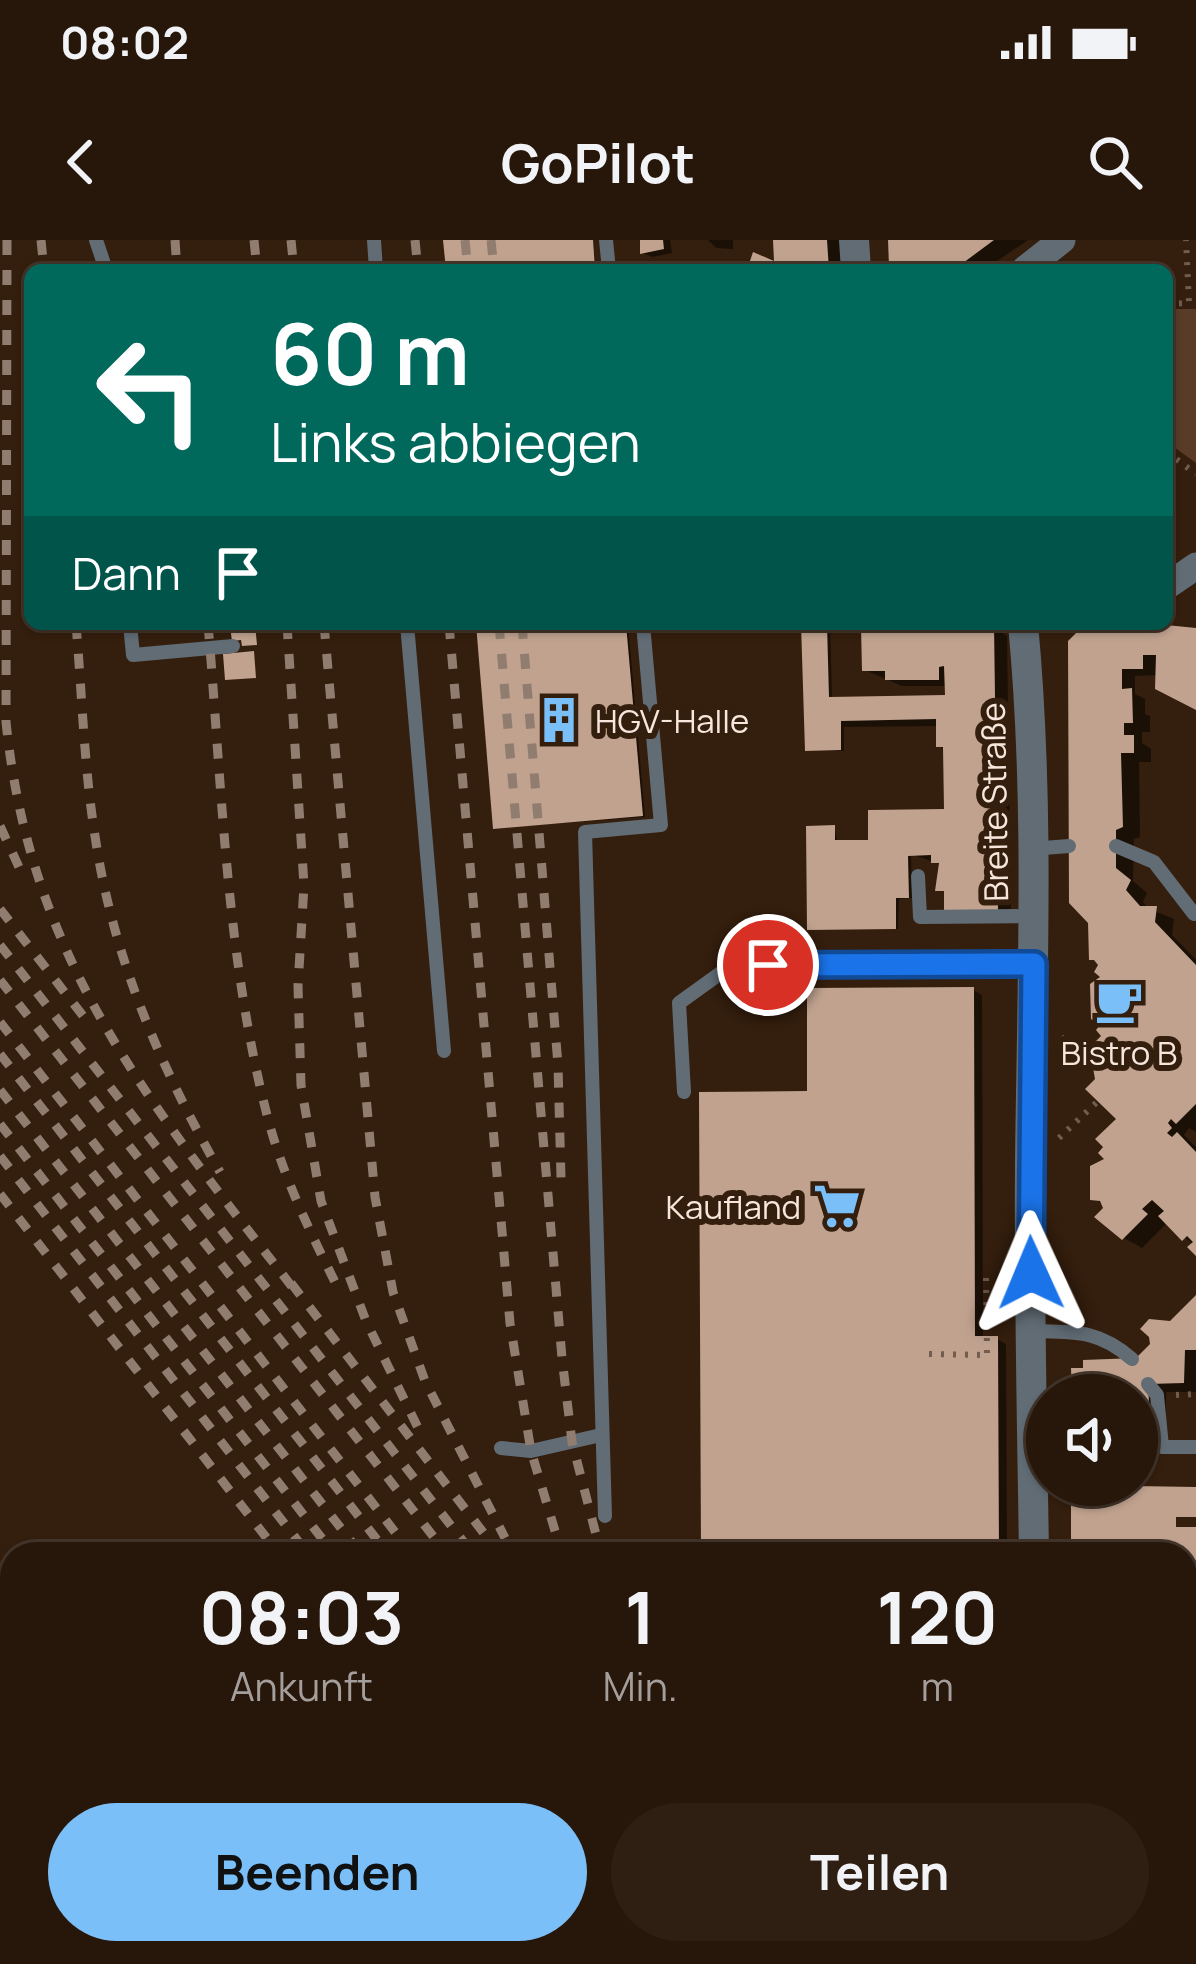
<!DOCTYPE html>
<html lang="de">
<meta charset="utf-8">
<style>
body{margin:0;font-family:Manrope,sans-serif;background:#2f1f13;color:#f1f3f6;height:100vh;display:flex;flex-direction:column;font-size:45px;white-space:nowrap}
*{box-sizing:border-box;margin:0}
p{font-size:39px;color:#a49f9c}
.icon{flex:none;width:66px;height:66px;fill:none;stroke:currentColor;stroke-width:2;stroke-linecap:round;stroke-linejoin:round}
.map{position:relative;flex:1;overflow:hidden}
.side{position:absolute;left:0px;top:1302px;width:1197px;height:423px;display:flex;flex-direction:column;background:#27160a;border-radius:36px 36px 0 0;box-shadow:0 3px 9px #0004,0 0 0 3px #43352b}
.side>*{flex:none}
.hud{position:absolute;left:24px;top:24px;width:1149px;height:366px;border-radius:18px;box-shadow:0 3px 9px #0004,0 0 0 3px #43352b;background:#00695c;color:#fff;overflow:hidden}
.tools{position:absolute;left:1026px;top:1134px;display:grid;gap:24px}
.tools a{display:grid;place-items:center;width:132px;height:132px;border-radius:50%;background:#27160a;box-shadow:0 3px 9px #0004,0 0 0 3px #43352b;font-size:60px}
.pin{position:absolute;display:grid;place-items:center;width:102px;height:102px;color:#fff;margin:-51px;border:6px solid #fff;border-radius:50%;box-shadow:0 3px 12px #0007}
.me{position:absolute;width:132px;margin:-66px;rotate:359deg;stroke-linejoin:round;filter:drop-shadow(0 0 9px #0008)}
.turn{display:flex;align-items:center;gap:42px;height:252px;padding:0 48px;font-size:54px}
.turn .icon{width:156px;height:156px;stroke-width:2.5}
.turn b{display:block;font-size:84px;line-height:102px}
.then{display:flex;align-items:center;height:114px;padding:0 48px;background:#0003;gap:24px;font-size:45px}
.eta{display:flex;justify-content:space-evenly;align-items:center;height:204px;text-align:center}
.eta b{font-size:72px;font-weight:700;line-height:84px}
.cta{display:flex;gap:24px;margin-top:auto;padding:24px 48px}
.cta a{flex:1;height:138px;border-radius:72px;background:#7abff8;color:#111;font-size:48px;font-weight:700;line-height:138px;text-align:center}
.cta a+a{background:#2f1f13;color:#f1f3f6}
.status{display:flex;justify-content:space-between;align-items:center;height:84px;padding:0 60px;background:#27160a;direction:ltr}
.status svg{height:33px;fill:currentColor}
header{display:flex;justify-content:space-between;align-items:center;height:156px;padding:0 48px;background:#27160a;font-size:54px;font-weight:700}
.map>svg:first-child{display:block}
.green{fill:#583c28}
.shadow{fill:#0007}
.building{fill:#c0a28f}
.lines{fill:none;stroke-linecap:round;stroke-linejoin:round}
.path{stroke:#715c4e;stroke-width:6;stroke-dasharray:3 9;stroke-linecap:butt}
.service{stroke:#616c75;stroke-width:14}
.minor{stroke:#616c75;stroke-width:27}
.tertiary{stroke:#616c75;stroke-width:30}
.rail{stroke:#917d70;stroke-width:9;stroke-dasharray:15 15;stroke-linecap:butt}
.route-casing{stroke:#114b97;stroke-width:30}
.route{stroke:#1a73e8;stroke-width:21}
.labels{text-anchor:middle;dominant-baseline:central;stroke-width:12;stroke-linejoin:round;paint-order:stroke}
.poi-label{font-size:33px;fill:#f6e6dc;stroke:#341e0d;text-anchor:start}
.street-label{font-size:33px;fill:#f6e6dc;stroke:#341e0d}
</style>
<div class="status"><b>08:02</b><svg viewBox="0 0 49 12"><path d="M0 12V9h3v3zM5 12V6h3v6zM10 12V3h3v9zM15 12V0h3v12zM26 1h20v11H26zM47 4h2v5h-2z"/></svg></div>
<header><svg class="icon" aria-label="back" viewBox="0 0 24 24"><path d="M15 5l-7 7 7 7"/></svg>GoPilot<svg class="icon" aria-label="search" viewBox="0 0 24 24"><circle cx="10" cy="10" r="6"/><path d="M15 15l6 6"/></svg></header>
<div class="map">
<svg width="1196" height="1724" viewBox="0 0 1196 1724">
<rect width="100%" height="100%" fill="#341e0d"/>
<path class="green" d="M 1167,69 L 1196,69 L 1196,223 L 1167,202 Z"/>
<g class="shadow">
<path d="M 643,0 L 670,0 L 672,13 L 652,17 L 643,13 Z"/>
<path d="M 708,0 L 733,0 L 733,9 L 716,8 Z"/>
<path d="M 776,0 L 844,0 L 847,30 L 751,30 L 778,25 Z"/>
<path d="M 891,0 L 1028,0 L 984,30 L 902,30 L 892,25 Z"/>
<path d="M 479,384 L 628,384 L 645,577 L 496,588 Z"/>
<path d="M 804,384 L 830,384 L 832,459 L 948,458 L 948,446 L 902,446 L 865,430 L 994,388 L 1007,396 L 1011,676 L 938,649 L 942,625 L 911,614 L 912,658 L 899,659 L 898,689 L 810,689 L 834,588 L 838,603 L 871,603 L 947,572 L 946,510 L 939,506 L 939,486 L 844,487 L 844,511 L 808,509 Z"/>
<path d="M 1196,391 L 1196,468 L 1158,435 L 1135,436 L 1135,454 L 1145,459 L 1145,474 L 1150,476 L 1150,492 L 1142,492 L 1142,503 L 1151,509 L 1151,522 L 1139,522 L 1140,597 L 1134,599 L 1133,641 L 1147,653 L 1143,662 L 1149,669 L 1174,679 L 1172,695 L 1196,720 L 1196,892 L 1189,888 L 1184,895 L 1196,907 L 1196,1012 L 1194,1005 L 1168,982 L 1142,1008 L 1124,998 L 1108,967 L 1093,958 L 1109,920 L 1129,835 L 1105,784 L 1106,737 L 1101,725 L 1071,402 Z"/>
<path d="M 973,750 L 982,755 L 983,1099 L 997,1099 L 1006,1104 L 1007,1314 L 704,1314 L 810,854 Z"/>
<path d="M 1196,1059 L 1196,1152 L 1166,1152 L 1166,1172 L 1137,1173 L 1137,1155 L 1075,1155 L 1137,1121 Z"/>
<path d="M 1185,1656 L 1196,1676 L 1196,1724 L 1143,1724 L 1163,1713 L 1185,1713 Z"/>
<path d="M 399,1713 L 410,1724 L 384,1724 Z"/>
</g>
<g class="building">
<path d="M 443,0 L 593,0 L 595,30 L 446,30 Z"/>
<path d="M 640,0 L 663,0 L 664,9 L 640,14 Z"/>
<path d="M 773,0 L 827,0 L 829,30 L 747,30 L 753,12 L 774,21 Z"/>
<path d="M 888,0 L 994,0 L 963,23 L 889,26 Z"/>
<path d="M 255,384 L 257,405 L 242,406 L 241,400 L 232,401 L 230,386 Z"/>
<path d="M 476,384 L 626,384 L 643,576 L 493,589 Z"/>
<path d="M 801,384 L 827,384 L 829,457 L 945,455 L 944,426 L 939,427 L 939,440 L 885,440 L 885,431 L 862,431 L 861,386 L 994,385 L 998,670 L 944,670 L 944,651 L 935,651 L 939,623 L 931,623 L 931,615 L 908,616 L 909,658 L 896,658 L 896,689 L 807,690 L 806,586 L 835,585 L 835,600 L 868,600 L 868,570 L 944,569 L 943,507 L 936,507 L 936,479 L 841,481 L 841,510 L 805,511 Z"/>
<path d="M 1166,385 L 1196,388 L 1196,470 L 1155,449 L 1156,415 L 1143,415 L 1143,429 L 1122,429 L 1122,449 L 1132,448 L 1133,483 L 1124,483 L 1124,495 L 1134,495 L 1134,513 L 1121,513 L 1123,587 L 1116,590 L 1116,628 L 1131,640 L 1126,650 L 1140,666 L 1157,666 L 1155,682 L 1196,725 L 1196,864 L 1176,884 L 1171,879 L 1168,883 L 1172,888 L 1167,893 L 1172,897 L 1177,892 L 1196,912 L 1196,1016 L 1187,1007 L 1193,1002 L 1187,996 L 1182,1001 L 1158,976 L 1164,971 L 1152,960 L 1142,969 L 1148,974 L 1122,1000 L 1094,977 L 1103,968 L 1100,961 L 1090,960 L 1090,926 L 1104,919 L 1098,913 L 1103,907 L 1095,899 L 1116,879 L 1085,849 L 1095,839 L 1093,828 L 1106,829 L 1113,822 L 1095,802 L 1101,796 L 1096,790 L 1100,785 L 1091,779 L 1090,744 L 1100,737 L 1094,732 L 1098,725 L 1094,720 L 1089,720 L 1088,683 L 1069,663 L 1068,401 L 1083,386 Z"/>
<path d="M 254,411 L 256,438 L 225,440 L 223,414 Z"/>
<path d="M 974,747 L 975,1096 L 998,1096 L 999,1314 L 701,1314 L 699,852 L 807,851 L 807,748 Z"/>
<path d="M 1196,1055 L 1196,1110 L 1185,1110 L 1184,1143 L 1148,1144 L 1149,1163 L 1137,1164 L 1137,1155 L 1072,1155 L 1071,1128 L 1083,1128 L 1083,1120 L 1136,1118 L 1150,1104 L 1149,1097 L 1140,1089 L 1149,1079 L 1170,1081 Z"/>
<path d="M 1071,1245 L 1196,1247 L 1196,1277 L 1176,1277 L 1176,1287 L 1196,1287 L 1196,1381 L 1185,1381 L 1185,1314 L 1071,1314 Z"/>
<rect x="1185" y="1458" width="11" height="94"/>
<path d="M 1185,1675 L 1188,1680 L 1196,1676 L 1196,1724 L 1138,1724 L 1157,1713 L 1185,1713 Z"/>
</g>
<g class="lines">
<g class="path">
<path d="M 1167,64 L 1189,63 L 1186,0"/>
<path d="M 1167,212 L 1196,234"/>
<path d="M 1061,797 L 1093,828"/>
<path d="M 1059,898 L 1098,861"/>
<path d="M 929,1114 L 987,1115 L 986,1034"/>
<path d="M 1176,1155 L 1196,1154"/>
</g>
<g class="service">
<path d="M 96,0 L 106,30"/>
<path d="M 374,0 L 376,30"/>
<path d="M 606,0 L 609,30"/>
<path d="M 130,384 L 133,415 L 233,406"/>
<path d="M 407,384 L 444,811"/>
<path d="M 1116,606 L 1154,622 L 1194,674"/>
<path d="M 1031,609 L 1069,606"/>
<path d="M 918,636 L 920,677 L 1032,676"/>
<path d="M 684,852 L 679,763 L 729,727 L 1033,724"/>
<path d="M 1031,1091 C 1073,1092 1098,1089 1132,1119"/>
<path d="M 1148,1144 L 1157,1155 L 1162,1207 L 1196,1207"/>
<path d="M 501,1208 L 531,1211 L 601,1195"/>
<path d="M 605,1276 L 585,592 L 661,585 L 643,384"/>
<path d="M 1185,1418 L 1196,1418"/>
<path d="M 0,1419 L 12,1436"/>
<path d="M 0,1572 L 12,1569"/>
<path d="M 215,1713 L 223,1724"/>
<path d="M 263,1713 L 271,1724"/>
<path d="M 320,1713 L 328,1724"/>
<path d="M 429,1713 L 436,1724"/>
<path d="M 963,1713 L 975,1724"/>
</g>
<g class="minor">
<path d="M 1024,30 L 1062,0"/>
<path d="M 1167,346 L 1196,326"/>
<path d="M 0,1538 L 12,1555"/>
<path d="M 137,1713 L 146,1724"/>
</g>
<g class="tertiary">
<path d="M 854,0 L 856,30"/>
<path d="M 1023,384 C 1040,562 1032,743 1030,922 C 1029,1053 1032,1183 1034,1314"/>
<path d="M 1052,1713 L 1054,1724"/>
</g>
<g class="rail">
<path d="M 7,0 L 6,482 C 31,727 156,871 300,1057"/>
<path d="M 41,0 L 44,30"/>
<path d="M 175,0 L 177,30"/>
<path d="M 254,0 L 257,30"/>
<path d="M 291,0 L 294,30"/>
<path d="M 415,0 L 418,30"/>
<path d="M 465,0 L 468,30"/>
<path d="M 491,0 L 494,30"/>
<path d="M 76,384 C 82,454 84,527 95,596 C 113,718 160,826 220,932"/>
<path d="M 208,384 C 222,547 226,716 267,875 C 282,934 309,990 336,1044"/>
<path d="M 287,384 L 304,645 L 298,746 L 301,845 L 321,961 L 366,1081 L 421,1194"/>
<path d="M 324,384 L 375,957 L 393,1052 L 425,1141 L 505,1298"/>
<path d="M 449,384 L 510,1083 L 531,1211 L 562,1314"/>
<path d="M 499,384 L 562,1118 L 572,1202 L 601,1314"/>
<path d="M 522,384 L 558,825 L 561,938"/>
<path d="M 0,586 L 24,638"/>
<path d="M 0,669 L 87,781"/>
<path d="M 0,705 L 473,1314"/>
<path d="M 0,740 L 447,1314"/>
<path d="M 0,782 L 412,1314"/>
<path d="M 0,814 L 388,1314"/>
<path d="M 0,850 L 361,1314"/>
<path d="M 0,884 L 334,1314"/>
<path d="M 0,916 L 308,1314"/>
<path d="M 0,954 L 279,1314"/>
<path d="M 291,1043 L 496,1309"/>
<path d="M 588,1713 L 597,1724"/>
<path d="M 615,1713 L 624,1724"/>
<path d="M 643,1713 L 651,1724"/>
<path d="M 671,1713 L 679,1724"/>
<path d="M 698,1713 L 707,1724"/>
<path d="M 722,1713 L 731,1724"/>
<path d="M 758,1713 L 766,1724"/>
<path d="M 783,1713 L 791,1724"/>
<path d="M 809,1713 L 816,1724"/>
</g>
</g>
<g class="lines">
<defs>
<path id="route" d="M 768,725 L 1034,724 L 1031,1033"/>
</defs>
<use href="#route" class="route-casing"/>
<use href="#route" class="route"/>
</g>
<defs>
<symbol id="building-bare" viewBox="-9 -9 18 18"><path d="M-4-6H4V6H1V3H-1V6H-4ZM-2.5-4.3h1.7v1.8h-1.7ZM.8-4.3h1.7v1.8H.8ZM-2.5-1h1.7V.8h-1.7ZM.8-1h1.7V.8H.8Z" fill="#7abff8" stroke="#341e0d" stroke-width="2.5" paint-order="stroke"/></symbol>
<symbol id="cafe-bare" viewBox="-9 -9 18 18"><path d="M-5.5-4.5H6V0H3Q3 3.5 0 3.5H-2.5Q-5.5 3.5-5.5 0ZM3-3.2v2h1.7v-2ZM-6 4.5H4V6H-6Z" fill="#7abff8" stroke="#341e0d" stroke-width="2.5" paint-order="stroke"/></symbol>
<symbol id="supermarket-bare" viewBox="-9 -9 18 18"><path d="M-6-5.5h2.5l.6 2H6L4.5 2H-2.5L-4.4-4H-6ZM-1.5 3.2a1.3 1.3 0 1 0 .1 0ZM3 3.2a1.3 1.3 0 1 0 .1 0Z" fill="#7abff8" stroke="#341e0d" stroke-width="2.5" paint-order="stroke"/></symbol>
</defs>
<g fill-rule="evenodd">
<use href="#building-bare" x="526" y="447" width="66" height="66"/>
<use href="#cafe-bare" x="1086" y="728" width="66" height="66"/>
<use href="#supermarket-bare" x="804" y="933" width="66" height="66"/>
</g>
<g class="labels">
<g class="poi-label">
<text x="595" y="480">HGV-Halle</text>
<text x="1119" y="812" text-anchor="middle">Bistro B</text>
<text x="801" y="966" text-anchor="end">Kaufland</text>
</g>
<g class="street-label">
<text transform="translate(994 562) rotate(-91)">Breite Straße</text>
</g>
</g>
</svg>
<div class="tools">
<a><svg class="icon" aria-label="sound" viewBox="0 0 24 24"><path d="M4 9h4l5-4v14l-5-4H4zM17 9q2 3 0 6"/></svg></a>
</div>
<div class="pin" style="left:768px;top:725px;background:#d93025"><svg class="icon" aria-label="arrive" viewBox="0 0 24 24"><path d="M6 21V4h12l-3 4 3 4H6"/></svg></div>
<svg class="me" style="left:1031px;top:1033px" viewBox="-20 -20 40 40"><path d="M0-17L14 15 0 8-14 15z" fill="#1a73e8" stroke="#fff" stroke-width="4"/></svg>
<div class="hud">
<div class="turn"><svg class="icon" aria-label="left" viewBox="0 0 24 24"><path d="M17 20v-9H6M10 6l-5 5 5 5"/></svg><div><b>60 m</b>Links abbiegen</div></div>
<div class="then">Dann<svg class="icon" aria-label="arrive" viewBox="0 0 24 24"><path d="M6 21V4h12l-3 4 3 4H6"/></svg></div>
</div>
<section class="side">
<div class="eta">
<div><b>08:03</b><p>Ankunft</p></div>
<div><b>1</b><p>Min.</p></div>
<div><b>120</b><p>m</p></div>
</div>
<div class="cta"><a>Beenden</a><a>Teilen</a></div>
</section>
</div>
